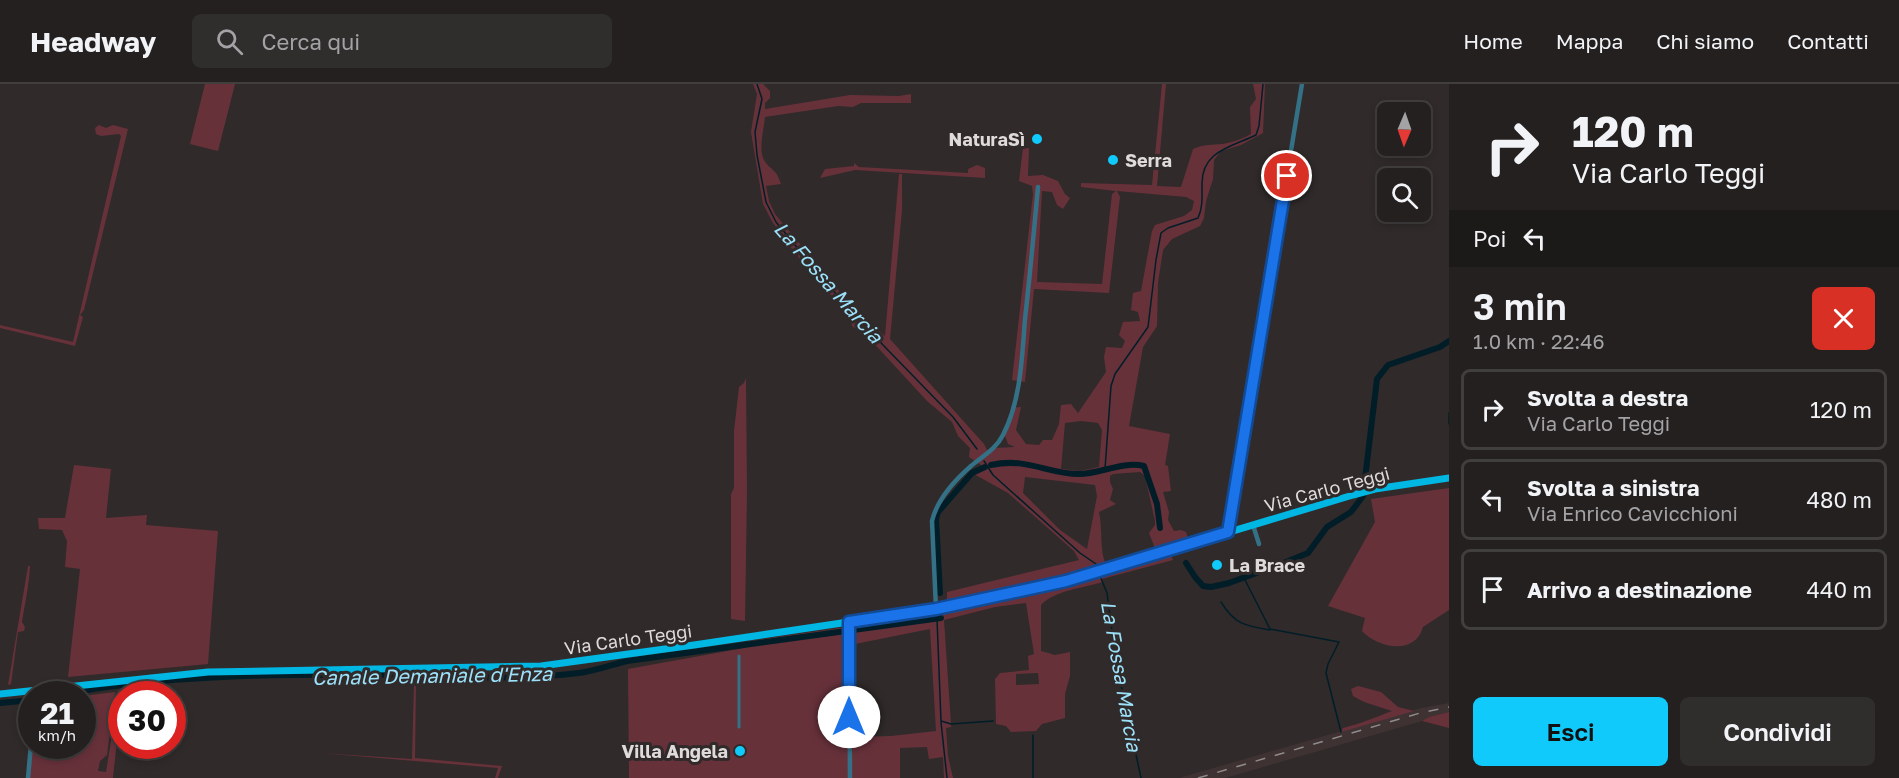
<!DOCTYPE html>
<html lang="it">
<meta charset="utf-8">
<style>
body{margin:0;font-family:"Golos Text",sans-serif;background:#302d2d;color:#f1f3f6;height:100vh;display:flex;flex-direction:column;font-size:22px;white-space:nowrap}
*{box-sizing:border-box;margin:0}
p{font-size:20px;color:#a3a3a5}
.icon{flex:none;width:33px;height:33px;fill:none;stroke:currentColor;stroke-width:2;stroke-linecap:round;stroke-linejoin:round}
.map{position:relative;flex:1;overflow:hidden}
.details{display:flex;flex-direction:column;background:#242020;width:450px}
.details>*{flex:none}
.guide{background:#242020;color:#f1f3f6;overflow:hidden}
.needle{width:39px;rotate:182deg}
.tools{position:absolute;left:1377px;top:18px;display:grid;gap:12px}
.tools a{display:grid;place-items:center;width:54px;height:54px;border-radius:9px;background:#242020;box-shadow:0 3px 9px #0003,0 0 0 2px #413e3e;font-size:30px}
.speed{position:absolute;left:18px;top:597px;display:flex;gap:12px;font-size:30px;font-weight:700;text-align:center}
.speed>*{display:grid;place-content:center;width:78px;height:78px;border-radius:50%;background:#242020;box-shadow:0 3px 9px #0003,0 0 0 2px #413e3e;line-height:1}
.speed small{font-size:15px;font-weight:400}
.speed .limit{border:9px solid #d22;background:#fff;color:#111}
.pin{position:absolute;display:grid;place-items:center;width:51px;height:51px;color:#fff;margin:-26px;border:3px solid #fff;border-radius:50%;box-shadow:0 2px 6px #0007}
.me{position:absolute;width:66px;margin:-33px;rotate:0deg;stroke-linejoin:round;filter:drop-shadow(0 0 4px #0008)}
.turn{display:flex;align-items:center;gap:21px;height:126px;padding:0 24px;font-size:27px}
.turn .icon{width:78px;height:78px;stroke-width:2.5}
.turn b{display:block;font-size:42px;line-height:51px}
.then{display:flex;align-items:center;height:57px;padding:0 24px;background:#0003;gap:12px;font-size:22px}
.round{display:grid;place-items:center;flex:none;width:63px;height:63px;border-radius:9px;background:#302d2d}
.head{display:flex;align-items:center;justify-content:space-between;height:102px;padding:0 24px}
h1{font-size:36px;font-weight:600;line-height:45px}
.cta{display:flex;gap:12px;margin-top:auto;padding:12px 24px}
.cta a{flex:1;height:69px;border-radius:9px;background:#0fcafa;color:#111;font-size:24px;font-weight:600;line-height:69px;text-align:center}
.cta a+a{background:#302d2d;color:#f1f3f6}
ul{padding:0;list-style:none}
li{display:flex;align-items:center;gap:18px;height:81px;margin:0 12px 9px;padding:0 12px;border:3px solid #413e3e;border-radius:9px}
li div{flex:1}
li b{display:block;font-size:22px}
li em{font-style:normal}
header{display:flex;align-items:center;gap:36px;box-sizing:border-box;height:84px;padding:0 30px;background:#242020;border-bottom:2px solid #413e3e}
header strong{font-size:28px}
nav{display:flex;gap:33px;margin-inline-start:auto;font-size:21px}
.search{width:420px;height:54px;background:#302d2d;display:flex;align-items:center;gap:15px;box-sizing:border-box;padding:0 21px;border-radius:9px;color:#a3a3a5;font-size:22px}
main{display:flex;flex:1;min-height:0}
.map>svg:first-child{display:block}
.built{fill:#3f3233}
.green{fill:#67313a;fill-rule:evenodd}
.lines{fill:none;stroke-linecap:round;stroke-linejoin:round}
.stream{stroke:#011e28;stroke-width:1.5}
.canal{stroke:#011e28;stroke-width:6}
.pedestrian{stroke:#347186;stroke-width:3}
.minor{stroke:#347186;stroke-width:4.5}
.primary{stroke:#00b6e2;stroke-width:7}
.rail{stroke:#908b8b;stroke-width:1.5;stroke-dasharray:10 10;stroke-linecap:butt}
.route-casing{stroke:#114b97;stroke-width:15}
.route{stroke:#1a73e8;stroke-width:10}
.poi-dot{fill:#0fcafa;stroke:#302a2a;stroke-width:2}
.labels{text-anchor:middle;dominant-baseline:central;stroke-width:6;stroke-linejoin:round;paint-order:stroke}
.poi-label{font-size:18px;font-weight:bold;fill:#dfdbdb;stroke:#302a2a;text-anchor:end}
.street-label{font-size:18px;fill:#dfdbdb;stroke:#302a2a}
.water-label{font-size:20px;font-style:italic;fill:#9ce1fa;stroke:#302a2a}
</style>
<header>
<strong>Headway</strong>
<div class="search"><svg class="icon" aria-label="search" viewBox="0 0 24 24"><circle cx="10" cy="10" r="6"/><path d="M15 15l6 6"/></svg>Cerca qui</div>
<nav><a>Home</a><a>Mappa</a><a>Chi siamo</a><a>Contatti</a></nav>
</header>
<main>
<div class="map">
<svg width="1449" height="694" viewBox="0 0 1449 694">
<rect width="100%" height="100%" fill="#302a2a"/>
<path class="built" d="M 1449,619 L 1449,628 L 1429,633 L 1422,637 L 1246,688 L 1225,694 L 1179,694 L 1421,624 Z"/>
<g class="green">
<path d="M 205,0 L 235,0 L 218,67 L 190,60 Z"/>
<path d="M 753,0 L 763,0 L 770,7 L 770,14 L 765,19 L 765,25 L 850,11 L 899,12 L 911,10 L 911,19 L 861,19 L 853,23 L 838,22 L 765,33 C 764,46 758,64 764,76 C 771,87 776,84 781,100 L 766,102 L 769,117 L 775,130 L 855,226 L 885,252 L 899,90 L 902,90 L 902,126 L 890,255 L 984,360 L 988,368 L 994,364 L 1015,363 L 1008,360 L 1004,349 L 1012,324 L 1021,323 L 1016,346 L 1026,360 L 1039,361 L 1043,356 L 1052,356 L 1059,340 L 1061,321 L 1071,320 L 1078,329 L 1106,288 L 1104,273 L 1106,263 L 1122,264 L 1125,257 L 1119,251 L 1123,238 L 1140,237 L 1138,228 L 1131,226 L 1133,209 L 1141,207 L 1152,147 L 1155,141 L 1184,132 L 1192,126 L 1194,117 L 1186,113 L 1117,107 L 1120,113 L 1109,209 L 1034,205 L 1025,298 L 1012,296 L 1033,110 L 1032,102 L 1019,97 L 1023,64 L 1029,64 L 1028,92 L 1043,91 L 1058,97 L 1065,110 L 1070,114 L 1063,125 L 1057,121 L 1052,108 L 1042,107 L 1037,198 L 1102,200 L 1112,110 L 1116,107 L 1081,103 L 1081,99 L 1152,101 L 1162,0 L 1166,0 L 1157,102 L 1181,103 L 1193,65 C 1204,60 1212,61 1223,60 C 1233,58 1242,55 1251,50 L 1250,23 L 1256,15 L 1253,0 L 1265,0 L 1263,49 L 1241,61 L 1221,67 L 1214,76 L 1213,95 L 1206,117 L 1204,134 L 1200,142 L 1172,155 L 1163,166 L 1158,199 L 1157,242 L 1143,263 L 1129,342 L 1170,350 L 1165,381 L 1168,382 L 1171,407 L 1163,408 L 1169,428 L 1168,436 L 1174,447 L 1181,446 L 1186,448 L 1189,457 L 1156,467 L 1149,449 L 1155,441 L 1155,437 L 1145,392 L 1140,388 L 1113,390 L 1110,392 L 1110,398 L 1113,405 L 1110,416 L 1116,420 L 1099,428 C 1103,446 1099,465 1106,481 L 1029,501 L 947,518 L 947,508 L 1079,476 L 1074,467 L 1008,409 L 972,389 L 984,383 L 969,373 L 970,364 L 958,352 L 952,338 L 927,317 L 869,254 L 853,243 L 843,224 L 800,178 L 797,168 L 791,164 L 773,139 L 763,120 L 751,48 L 757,10 ZM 1081,337 L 1098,339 L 1102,346 L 1099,383 L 1080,387 L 1061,385 L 1065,339 ZM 1025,393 L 1095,401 L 1097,412 L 1087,465 L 1060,446 L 1023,409 Z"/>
<path d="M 99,41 L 106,44 L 113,41 L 128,45 L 84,226 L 80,231 L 83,233 L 75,262 L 0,244 L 0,241 L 73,258 L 121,52 L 119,50 L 101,52 L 96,50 L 95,44 Z"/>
<path d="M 854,79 L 859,83 L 968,89 L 968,85 L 977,81 L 985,84 L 985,94 L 855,86 L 820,94 L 825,85 L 854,82 Z"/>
<path d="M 1277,108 L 1284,110 L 1269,193 L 1263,192 Z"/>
<path d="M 746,294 L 747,408 L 745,537 L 731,535 L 731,410 L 734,404 L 734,347 L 739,303 L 744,299 Z"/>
<path d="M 74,381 L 111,385 L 106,434 L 147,431 L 146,441 L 218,447 L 208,580 L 68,593 L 80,485 L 65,483 L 67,457 L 62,446 L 39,445 L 38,434 L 65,434 Z"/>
<path d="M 1449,404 L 1449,526 L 1423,543 C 1415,572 1378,564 1362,547 L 1365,534 L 1328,522 L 1375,438 L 1371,415 Z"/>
<path d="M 1169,467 L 1173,476 L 1102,495 L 1103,498 C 1084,504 1055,506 1041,521 L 1041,567 L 1055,571 L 1070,568 L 1070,592 L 1065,610 L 1065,634 L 1042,640 L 1036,647 L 1011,648 L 1006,642 L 996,640 L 995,595 L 1000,589 L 1029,586 L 1028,572 L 1034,570 L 1026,519 L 995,523 L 944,536 L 951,640 L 951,643 L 946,644 L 948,672 L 953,694 L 944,694 L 943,673 L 929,675 L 927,663 L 900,664 L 900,694 L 629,694 L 628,585 L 744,564 L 745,559 L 750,557 L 943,529 L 943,523 L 981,516 ZM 930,545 L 936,647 L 891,652 L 855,653 L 855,560 ZM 1038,589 L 1039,600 L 1016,601 L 1016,590 Z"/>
<path d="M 28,482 L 30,482 C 29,502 25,519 22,538 L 25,543 L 24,547 L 18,548 L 11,600 L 8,601 Z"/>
<path d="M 414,599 L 416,599 L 415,674 L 502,682 L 498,694 L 495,694 L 498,684 L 320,669 L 412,675 Z"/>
<path d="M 1358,602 L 1381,608 L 1398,623 L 1414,627 L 1341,648 L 1343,644 C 1360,640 1376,633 1392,627 L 1364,618 L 1353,612 L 1351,605 Z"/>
<path d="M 119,607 L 122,609 L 113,694 L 28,694 L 32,662 L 44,662 L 44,666 L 55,668 L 55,662 L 82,662 L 83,612 L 115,608 L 107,671 L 100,677 L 98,687 L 106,688 Z"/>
<path d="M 1449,628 L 1449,644 L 1422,637 L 1429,633 Z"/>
</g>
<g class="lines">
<g class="stream">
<path d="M 757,0 L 762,15 L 755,48 L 757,71 L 766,118 L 776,138 L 850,227 L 953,333 L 977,365"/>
<path d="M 1449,329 L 1449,340"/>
<path d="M 984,377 L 993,391 L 1080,469 L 1096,480"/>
<path d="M 1105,385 L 1111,302 L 1115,290 L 1148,243 L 1156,176 L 1161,149 L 1168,144 L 1198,134 C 1203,123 1202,113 1202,101 C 1201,67 1231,63 1256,51 L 1259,42 L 1263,0"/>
<path d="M 1100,492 L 1107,509 L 1116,577 L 1141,694"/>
<path d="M 1245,496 L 1270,545 L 1339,558 L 1328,580 L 1326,589 L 1341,648"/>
<path d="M 1221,518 C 1235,541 1246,542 1270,546"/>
<path d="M 937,535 L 941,637 L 951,640 L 993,637"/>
<path d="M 941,638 L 947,694"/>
<path d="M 1033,694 L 1033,651"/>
</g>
<g class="canal">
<path d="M 991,381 C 1027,373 1047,390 1079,390 C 1100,390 1122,377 1144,382 L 1157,420 L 1160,444"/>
<path d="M 1364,403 L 1377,295 L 1388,281 L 1440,263 L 1449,257"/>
<path d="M 1186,479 L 1195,493 L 1203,502 L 1211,503 L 1229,499 L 1281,480 L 1308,469 L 1327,443 L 1351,428 L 1363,412"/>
<path d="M 940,509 L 936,435 L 938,428 L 972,389 L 985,383"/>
<path d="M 64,610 C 166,591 278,590 382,591 C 448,592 514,597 579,589 C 595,587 611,581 627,577 L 941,534"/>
<path d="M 0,619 L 32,616"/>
</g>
<path class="pedestrian" d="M 739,643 L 739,572"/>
<g class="minor">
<path d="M 1253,441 L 1259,460"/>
<path d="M 1228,449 L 1302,0"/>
<path d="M 936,525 L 932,437 C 937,416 955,396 971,382 C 983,372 996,365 1003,351 C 1021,316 1022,273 1025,235 C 1030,191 1034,147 1038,103"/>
<path d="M 849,538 L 850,694"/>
<path d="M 28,694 L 32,649"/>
</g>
<path class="primary" d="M 0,610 L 208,588 L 541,582 L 694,561 L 936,525 L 1066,497 L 1353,411 L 1375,405 L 1449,394"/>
<path class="rail" d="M 1198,694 L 1420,629 L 1449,623"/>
</g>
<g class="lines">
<defs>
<path id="route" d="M 849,633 L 849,538 L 936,525 L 1066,497 L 1228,448 L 1287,92"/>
</defs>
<use href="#route" class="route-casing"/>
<use href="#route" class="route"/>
</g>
<g class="poi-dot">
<circle cx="1037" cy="55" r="6"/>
<circle cx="1113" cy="76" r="6"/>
<circle cx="1217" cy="481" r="6"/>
<circle cx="740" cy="667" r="6"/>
</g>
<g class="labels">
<g class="poi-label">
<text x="1025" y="55">NaturaSì</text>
<text x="1125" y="76" text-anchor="start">Serra</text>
<text x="1229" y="481" text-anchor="start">La Brace</text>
<text x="728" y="667">Villa Angela</text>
</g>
<g class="street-label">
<text transform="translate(1327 405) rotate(-15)">Via Carlo Teggi</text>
<text transform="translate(628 555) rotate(-8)">Via Carlo Teggi</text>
</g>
<g class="water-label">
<text transform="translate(829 198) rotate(49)">La Fossa Marcia</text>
<text transform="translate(432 591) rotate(-1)">Canale Demaniale d'Enza</text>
<text transform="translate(1122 592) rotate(80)">La Fossa Marcia</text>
</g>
</g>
</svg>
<div class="tools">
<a><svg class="needle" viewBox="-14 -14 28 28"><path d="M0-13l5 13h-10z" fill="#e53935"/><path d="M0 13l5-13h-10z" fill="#a3a3a5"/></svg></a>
<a><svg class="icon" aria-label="search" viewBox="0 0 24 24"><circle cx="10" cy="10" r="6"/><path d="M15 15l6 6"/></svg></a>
</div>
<div class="speed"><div>21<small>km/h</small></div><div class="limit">30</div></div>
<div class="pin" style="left:1287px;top:92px;background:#d93025"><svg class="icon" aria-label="arrive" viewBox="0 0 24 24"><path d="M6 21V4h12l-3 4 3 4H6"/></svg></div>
<svg class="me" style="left:849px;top:633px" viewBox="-20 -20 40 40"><circle r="19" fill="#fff"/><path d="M0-13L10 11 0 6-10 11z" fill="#1a73e8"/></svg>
</div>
<section class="details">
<div class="guide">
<div class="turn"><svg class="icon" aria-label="right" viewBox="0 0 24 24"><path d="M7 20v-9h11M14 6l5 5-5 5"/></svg><div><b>120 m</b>Via Carlo Teggi</div></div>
<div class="then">Poi<svg class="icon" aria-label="left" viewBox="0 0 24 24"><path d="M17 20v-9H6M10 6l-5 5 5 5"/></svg></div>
</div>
<div class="head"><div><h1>3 min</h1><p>1.0 km · 22:46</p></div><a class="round" style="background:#d93025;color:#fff"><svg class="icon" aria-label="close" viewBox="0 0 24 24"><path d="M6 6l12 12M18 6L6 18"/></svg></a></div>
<ul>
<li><svg class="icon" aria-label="right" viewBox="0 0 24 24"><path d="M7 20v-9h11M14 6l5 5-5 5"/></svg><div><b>Svolta a destra</b><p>Via Carlo Teggi</p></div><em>120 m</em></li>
<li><svg class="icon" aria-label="left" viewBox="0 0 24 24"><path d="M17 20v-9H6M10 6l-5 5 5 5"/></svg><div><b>Svolta a sinistra</b><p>Via Enrico Cavicchioni</p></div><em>480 m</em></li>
<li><svg class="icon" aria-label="arrive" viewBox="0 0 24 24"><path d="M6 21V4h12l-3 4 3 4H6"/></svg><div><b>Arrivo a destinazione</b></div><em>440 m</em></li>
</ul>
<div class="cta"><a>Esci</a><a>Condividi</a></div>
</section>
</main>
